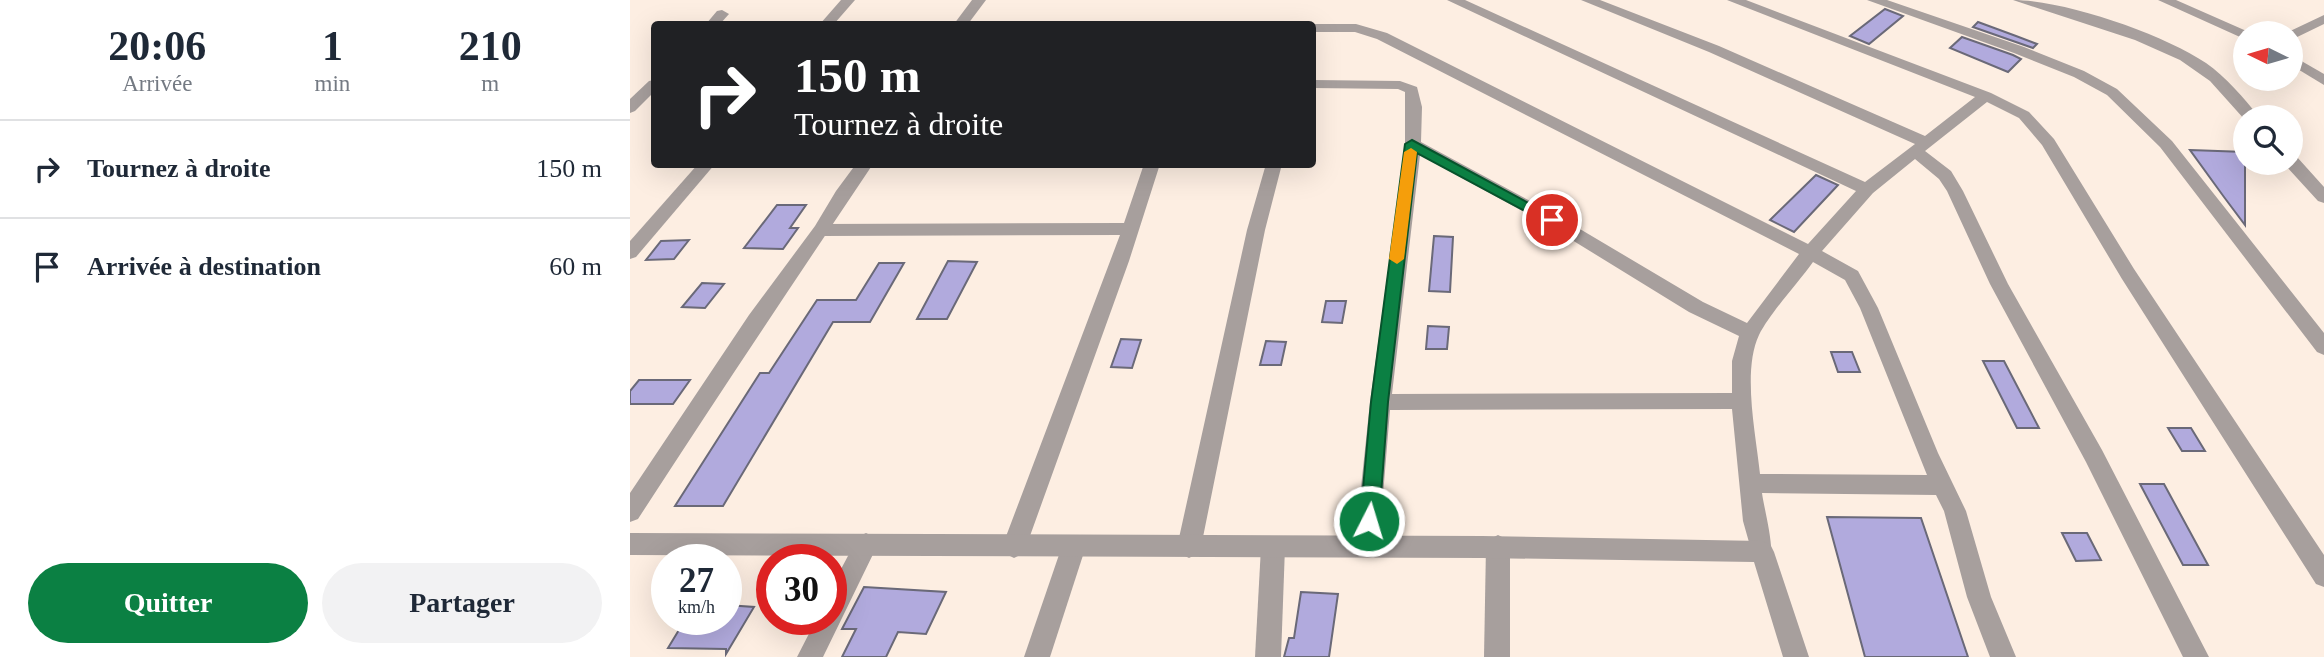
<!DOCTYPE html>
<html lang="fr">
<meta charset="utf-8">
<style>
body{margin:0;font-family:"Times New Roman",serif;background:#f2f2f3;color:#1f2937;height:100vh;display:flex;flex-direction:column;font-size:26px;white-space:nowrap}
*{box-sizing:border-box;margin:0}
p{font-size:23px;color:#747a83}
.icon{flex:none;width:38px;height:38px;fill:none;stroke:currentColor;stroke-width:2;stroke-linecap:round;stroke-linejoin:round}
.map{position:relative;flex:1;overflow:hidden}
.side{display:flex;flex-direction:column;background:#fff;width:630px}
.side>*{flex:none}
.banner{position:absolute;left:21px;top:21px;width:665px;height:147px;border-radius:7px;box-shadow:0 7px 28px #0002;background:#202124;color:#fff;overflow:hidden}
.needle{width:46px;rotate:275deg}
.tools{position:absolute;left:1603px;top:21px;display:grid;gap:14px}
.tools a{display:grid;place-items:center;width:70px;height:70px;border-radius:50%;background:#fff;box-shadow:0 7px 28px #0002;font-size:35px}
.speed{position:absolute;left:21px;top:544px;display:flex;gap:14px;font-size:35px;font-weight:700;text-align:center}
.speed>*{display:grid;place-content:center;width:91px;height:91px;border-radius:50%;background:#fff;box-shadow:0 7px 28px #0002;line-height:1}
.speed small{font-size:18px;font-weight:400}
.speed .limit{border:10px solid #d22;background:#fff;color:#111}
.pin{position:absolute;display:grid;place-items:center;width:60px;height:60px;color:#fff;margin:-30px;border:4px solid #fff;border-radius:50%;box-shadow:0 2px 7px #0007}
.me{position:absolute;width:77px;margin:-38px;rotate:5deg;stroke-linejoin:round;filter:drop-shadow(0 0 5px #0008)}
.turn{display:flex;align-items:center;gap:24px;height:147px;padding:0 28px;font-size:32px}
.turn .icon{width:91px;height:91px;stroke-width:2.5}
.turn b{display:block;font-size:49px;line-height:60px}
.eta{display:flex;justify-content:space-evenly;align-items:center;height:119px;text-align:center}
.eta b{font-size:42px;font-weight:800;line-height:49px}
.primary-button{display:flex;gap:14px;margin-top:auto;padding:14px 28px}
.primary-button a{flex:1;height:80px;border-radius:42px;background:#0b8043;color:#fff;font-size:28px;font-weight:800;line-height:80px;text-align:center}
.primary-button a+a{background:#f2f2f3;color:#1f2937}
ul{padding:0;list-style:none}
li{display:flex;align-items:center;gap:21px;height:98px;padding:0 28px;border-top:2px solid #e0e1e3}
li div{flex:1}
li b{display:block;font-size:26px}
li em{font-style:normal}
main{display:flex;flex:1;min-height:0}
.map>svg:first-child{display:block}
.building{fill:#b1aadd;stroke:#6a6978;stroke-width:2}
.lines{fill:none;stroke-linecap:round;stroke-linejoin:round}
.minor{fill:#a79f9d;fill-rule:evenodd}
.tertiary{fill:#a79f9d;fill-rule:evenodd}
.route{fill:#0b8043;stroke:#07532c;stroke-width:2}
.slow{fill:#f59e0b}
</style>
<main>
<section class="side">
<div class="eta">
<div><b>20:06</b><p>Arrivée</p></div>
<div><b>1</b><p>min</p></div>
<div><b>210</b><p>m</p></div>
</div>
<ul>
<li><svg class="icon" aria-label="right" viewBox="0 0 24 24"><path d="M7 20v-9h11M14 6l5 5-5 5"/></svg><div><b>Tournez à droite</b></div><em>150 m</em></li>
<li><svg class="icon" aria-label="arrive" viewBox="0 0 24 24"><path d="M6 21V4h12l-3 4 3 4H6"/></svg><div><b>Arrivée à destination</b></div><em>60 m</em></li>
</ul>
<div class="primary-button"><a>Quitter</a><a>Partager</a></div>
</section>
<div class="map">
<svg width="1694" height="657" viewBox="0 0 1694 657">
<rect width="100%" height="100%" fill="#fdeee2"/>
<g class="building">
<path d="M 1255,9 L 1273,16 L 1239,44 L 1220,36 Z"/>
<path d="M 1348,22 L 1386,36 L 1407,44 L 1403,48 L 1343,27 Z"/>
<path d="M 1332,37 L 1383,55 L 1391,59 L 1378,72 L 1320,48 Z"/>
<path d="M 1560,150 L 1615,152 L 1615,225 L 1594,197 Z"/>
<path d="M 1186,175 L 1208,185 L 1164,232 L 1140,220 Z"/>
<path d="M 147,205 L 176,205 L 160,228 L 168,228 L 153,249 L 114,248 Z"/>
<path d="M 804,236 L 823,237 L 820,292 L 799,291 Z"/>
<path d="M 59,240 L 44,259 L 16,260 L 31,241 Z"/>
<path d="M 318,261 L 347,262 L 317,319 L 287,319 Z"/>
<path d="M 249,263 L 274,263 L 240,322 L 203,322 L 93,506 L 45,506 L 130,373 L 139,373 L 187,300 L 226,300 Z"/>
<path d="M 72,283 L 94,284 L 75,308 L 52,307 Z"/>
<path d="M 696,301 L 716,301 L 712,323 L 692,322 Z"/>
<path d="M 798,326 L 819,327 L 817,349 L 796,349 Z"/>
<path d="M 491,339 L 511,340 L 502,368 L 481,367 Z"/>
<path d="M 636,341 L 656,342 L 651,365 L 630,365 Z"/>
<path d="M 1201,352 L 1222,352 L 1230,372 L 1208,372 Z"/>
<path d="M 1353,361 L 1374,361 L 1409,428 L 1387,428 Z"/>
<path d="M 9,380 L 60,380 L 43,404 L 0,404 L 0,391 Z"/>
<path d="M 1538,428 L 1561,428 L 1575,451 L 1552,451 Z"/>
<path d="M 1510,484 L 1534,484 L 1578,565 L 1553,565 Z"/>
<path d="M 1197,517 L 1291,518 L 1338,657 L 1235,657 Z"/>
<path d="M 1432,533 L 1457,533 L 1471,560 L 1446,561 Z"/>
<path d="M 234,587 L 316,592 L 296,634 L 268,632 L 256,657 L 212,657 L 226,629 L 212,629 Z"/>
<path d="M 671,592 L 708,594 L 699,657 L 654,657 L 659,638 L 664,638 Z"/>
<path d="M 96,605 L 124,607 L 96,654 L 96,649 L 38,648 L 55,620 L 96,620 Z"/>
</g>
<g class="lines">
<g class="minor">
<path d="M 211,0 L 225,0 L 204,24 L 190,24 Z"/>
<path d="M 817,0 L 835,0 L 1235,182 L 1285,144 L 1079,52 L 951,0 L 970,0 L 1089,46 L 1295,136 L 1345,97 L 1097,0 L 1116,0 L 1361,93 L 1399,112 L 1424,139 L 1504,269 L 1694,555 L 1694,587 L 1686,584 L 1492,279 L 1412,145 L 1389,118 L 1357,102 L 1295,151 L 1321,171 L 1333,191 L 1378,284 L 1472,450 L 1579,657 L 1553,657 L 1456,462 L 1360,284 L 1317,191 L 1309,179 L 1285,159 L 1243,193 L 1192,251 L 1228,271 L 1248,308 L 1308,453 L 1336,511 L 1361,597 L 1386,657 L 1360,657 L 1337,597 L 1314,511 L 1306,495 L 1132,493 C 1134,508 1145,549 1140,560 L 1132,563 L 1124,560 L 1113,521 L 1102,409 L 760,410 L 749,544 L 745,551 L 737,555 L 729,551 L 725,544 L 740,402 L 775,146 L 775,92 L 768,89 L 682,88 L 682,80 L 770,81 L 787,87 L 792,107 L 791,142 L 928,216 L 1073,302 L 1117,323 L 1169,254 L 747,39 L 725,32 L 682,32 L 682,24 L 679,24 L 726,24 L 757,33 L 1178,244 L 1226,191 ZM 790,155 L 916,224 L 1059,312 L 1109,336 L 1102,361 L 1102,393 L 762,394 ZM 1183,262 L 1215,280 L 1230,308 L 1297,475 L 1130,474 C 1126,435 1112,371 1129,335 C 1140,313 1168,283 1183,262 Z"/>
<path d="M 1237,0 L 1257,0 L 1394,47 L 1454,71 L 1487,89 L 1542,141 L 1694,333 L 1694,355 L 1687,352 L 1530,147 L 1477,95 L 1444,77 L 1384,53 Z"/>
<path d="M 1383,0 C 1434,0 1533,34 1576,63 C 1596,77 1614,98 1629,117 L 1615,117 L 1615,120 L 1580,81 L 1550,60 L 1505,40 Z"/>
<path d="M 92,10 L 99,14 L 90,24 L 76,24 L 87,11 Z"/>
<path d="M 1694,15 L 1694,24 L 1661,40 L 1661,33 L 1656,33 Z"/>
<path d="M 24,80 L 24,92 L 5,111 L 0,113 L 0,99 L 19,81 Z"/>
<path d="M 1661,156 L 1667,157 L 1694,187 L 1694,203 L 1688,201 L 1655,165 L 1654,163 L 1661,163 Z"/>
<path d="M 68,164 L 85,164 L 6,257 L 0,259 L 0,241 Z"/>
<path d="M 514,164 L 530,164 L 499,261 L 396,547 L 392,554 L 384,558 L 376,554 L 372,547 L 490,235 L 192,236 L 183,230 L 192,224 L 494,223 Z"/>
<path d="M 636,164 L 652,164 L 635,230 L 571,547 L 567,554 L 559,558 L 551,554 L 547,547 L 617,230 Z"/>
<path d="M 236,533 L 244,537 L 248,544 L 193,657 L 167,657 L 186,620 L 201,620 L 201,588 L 228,537 Z"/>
<path d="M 444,535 L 452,539 L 456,546 L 420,657 L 394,657 L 432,546 L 436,539 Z"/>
<path d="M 868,535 L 876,539 L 880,546 L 880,657 L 854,657 L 856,546 L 860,539 Z"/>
<path d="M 643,536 L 651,540 L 655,547 L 651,657 L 625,657 L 631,547 L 635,540 Z"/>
</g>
<g class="tertiary">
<path d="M 342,0 L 356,0 L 338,24 L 324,24 Z"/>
<path d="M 1528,0 L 1546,0 L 1621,33 L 1615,33 L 1615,38 L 1610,37 Z"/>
<path d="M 1661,55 L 1694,74 L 1694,85 L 1661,65 Z"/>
<path d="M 226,164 L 243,164 C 164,282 85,400 8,519 L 0,522 L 0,493 L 119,315 L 185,226 L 206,191 Z"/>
<path d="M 0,533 L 852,536 L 1132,541 L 1140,544 L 1144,552 L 1179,657 L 1153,657 L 1124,562 L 852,558 L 0,555 Z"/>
</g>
</g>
<path class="route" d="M 782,140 L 930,220 L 927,223 L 917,223 L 787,153 L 758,402 L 749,521 L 746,527 L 739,529 L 733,527 L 730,521 L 741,402 L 775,144 Z"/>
<path class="slow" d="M 781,148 L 787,152 L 774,259 L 767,264 L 759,259 L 774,152 Z"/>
</svg>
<div class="tools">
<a><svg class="needle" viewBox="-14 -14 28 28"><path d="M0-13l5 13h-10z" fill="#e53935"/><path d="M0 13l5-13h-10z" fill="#747a83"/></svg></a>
<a><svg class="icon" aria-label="search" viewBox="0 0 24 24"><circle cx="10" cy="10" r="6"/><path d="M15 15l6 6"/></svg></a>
</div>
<div class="speed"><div>27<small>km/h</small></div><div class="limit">30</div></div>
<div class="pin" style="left:922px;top:220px;background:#d93025"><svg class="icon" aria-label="arrive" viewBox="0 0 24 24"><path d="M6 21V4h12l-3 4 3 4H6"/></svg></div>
<svg class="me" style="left:739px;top:521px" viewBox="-20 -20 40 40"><circle r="17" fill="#0b8043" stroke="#fff" stroke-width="3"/><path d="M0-11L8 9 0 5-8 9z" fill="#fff"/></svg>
<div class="banner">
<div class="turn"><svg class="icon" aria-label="right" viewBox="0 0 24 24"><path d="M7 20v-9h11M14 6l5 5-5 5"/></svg><div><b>150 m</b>Tournez à droite</div></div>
</div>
</div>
</main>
